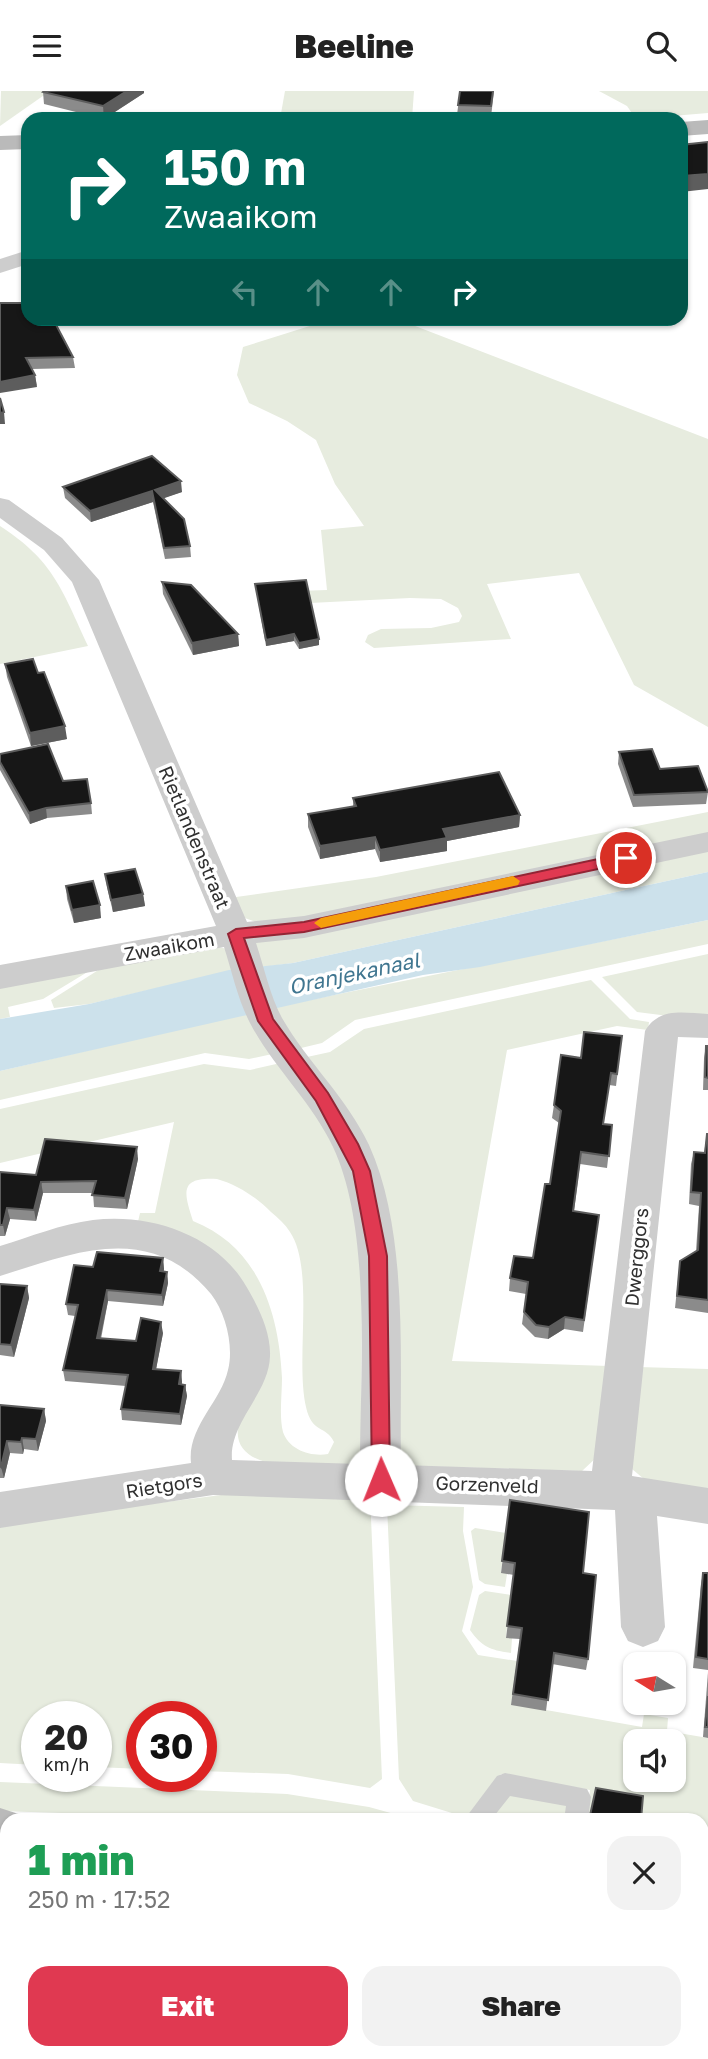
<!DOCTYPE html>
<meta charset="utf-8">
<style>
body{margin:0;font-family:"Golos Text",sans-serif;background:#f2f2f2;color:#222;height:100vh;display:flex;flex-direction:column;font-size:26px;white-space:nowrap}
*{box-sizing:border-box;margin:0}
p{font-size:23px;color:#767676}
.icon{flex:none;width:38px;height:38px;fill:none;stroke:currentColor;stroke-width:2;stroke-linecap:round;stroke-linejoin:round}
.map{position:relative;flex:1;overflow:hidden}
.panel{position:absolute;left:0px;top:1722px;width:709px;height:247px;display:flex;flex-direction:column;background:#fff;border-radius:21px 21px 0 0;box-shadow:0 2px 5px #0004}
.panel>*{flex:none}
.hud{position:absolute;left:21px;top:21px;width:667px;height:214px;border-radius:21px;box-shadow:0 2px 5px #0004;background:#00695c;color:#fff;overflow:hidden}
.needle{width:46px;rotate:281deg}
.controls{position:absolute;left:623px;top:1561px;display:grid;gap:14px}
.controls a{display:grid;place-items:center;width:63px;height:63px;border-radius:14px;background:#fff;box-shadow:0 2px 5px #0004;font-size:35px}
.speed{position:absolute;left:21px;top:1610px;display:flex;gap:14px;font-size:35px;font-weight:700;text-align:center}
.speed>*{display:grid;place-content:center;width:91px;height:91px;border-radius:50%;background:#fff;box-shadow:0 2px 5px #0004;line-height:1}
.speed small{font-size:18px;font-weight:400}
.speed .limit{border:10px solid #d22;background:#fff;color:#111}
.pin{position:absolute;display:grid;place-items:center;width:60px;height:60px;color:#fff;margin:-30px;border:4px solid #fff;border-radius:50%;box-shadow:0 2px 7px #0007}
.me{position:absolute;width:77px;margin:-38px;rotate:359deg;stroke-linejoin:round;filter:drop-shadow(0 0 5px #0008)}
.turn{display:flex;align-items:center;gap:24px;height:147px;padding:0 28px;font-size:32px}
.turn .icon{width:91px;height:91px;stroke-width:2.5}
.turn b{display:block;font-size:49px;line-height:60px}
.lanes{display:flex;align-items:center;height:66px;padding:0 28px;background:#0003;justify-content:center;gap:35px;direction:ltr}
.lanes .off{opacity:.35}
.round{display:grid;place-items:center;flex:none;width:74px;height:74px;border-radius:21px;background:#f2f2f2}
.summary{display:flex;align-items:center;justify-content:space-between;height:119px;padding:0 28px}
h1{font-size:42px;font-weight:800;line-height:52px;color:#1e9e55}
.button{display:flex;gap:14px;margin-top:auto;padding:14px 28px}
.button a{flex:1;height:80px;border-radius:21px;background:#e03951;color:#fff;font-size:28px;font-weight:800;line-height:80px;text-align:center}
.button a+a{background:#f2f2f2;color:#222}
header{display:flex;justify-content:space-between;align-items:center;height:91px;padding:0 28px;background:#fff;font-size:32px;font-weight:800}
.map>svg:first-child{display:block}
.green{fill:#e7ecdf;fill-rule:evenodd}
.water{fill:#cce1eb}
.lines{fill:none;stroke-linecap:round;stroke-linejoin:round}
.lane{fill:#cdcdcd;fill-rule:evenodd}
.street{fill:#cdcdcd;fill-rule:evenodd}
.secondary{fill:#bababa;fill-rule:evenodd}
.wall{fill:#8b8b8b}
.shaded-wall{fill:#5d5d5d}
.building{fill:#171717;stroke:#5d5d5d;stroke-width:2}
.route{fill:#e03951;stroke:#922535;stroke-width:2}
.slow{fill:#f59e0b}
.labels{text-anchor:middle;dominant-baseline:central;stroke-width:7;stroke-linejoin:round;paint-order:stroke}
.street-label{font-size:19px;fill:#303030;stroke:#fff}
.water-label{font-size:21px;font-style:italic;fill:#407690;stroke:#fff}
</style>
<header><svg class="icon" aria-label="menu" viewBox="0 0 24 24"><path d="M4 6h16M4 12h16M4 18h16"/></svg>Beeline<svg class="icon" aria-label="search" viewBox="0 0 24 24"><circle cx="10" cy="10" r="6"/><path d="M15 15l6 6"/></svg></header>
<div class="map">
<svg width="708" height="1968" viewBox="0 0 708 1968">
<rect width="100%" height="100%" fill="#fff"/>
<g class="green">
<path d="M 1,0 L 50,0 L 0,35 Z"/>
<path d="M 285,0 L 414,0 L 412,28 L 280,28 Z"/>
<path d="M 599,0 L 708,0 L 708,22 L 636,28 L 627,15 Z"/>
<path d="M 332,228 L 397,228 L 708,348 L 708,636 L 634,594 L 579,482 L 487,493 L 511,548 L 374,557 L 365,551 L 368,544 L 381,538 L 431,537 L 459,531 L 462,525 L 458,517 L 441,508 L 410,507 L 270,514 L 268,501 L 327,499 L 321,439 L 364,435 L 335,393 L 316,349 L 287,330 L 249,312 L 237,284 L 243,256 Z"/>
<path d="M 0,435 C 54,470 62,499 88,555 L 0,573 Z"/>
<path d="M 708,721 L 708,748 L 358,820 L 259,832 L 242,826 L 229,807 L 376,786 Z"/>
<path d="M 708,757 L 708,781 L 293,872 L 255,877 L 255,850 Z"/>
<path d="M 708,829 L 708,853 L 355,929 L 322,952 L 301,957 L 272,917 C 417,886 563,859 708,829 Z"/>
<path d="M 214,855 L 227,858 L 239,878 L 89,913 L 54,917 L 51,909 L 100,878 Z"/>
<path d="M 708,863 L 708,930 L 637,921 L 602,886 Z"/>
<path d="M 99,874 L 43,908 L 8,916 L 10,926 L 0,928 L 0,892 Z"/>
<path d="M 591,889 L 630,928 L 649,931 L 648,939 L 617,935 L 507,959 L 452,1270 L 609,1275 L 598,1365 L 582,1380 L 414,1375 L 399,1364 L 391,1212 L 307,966 L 330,961 L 364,938 Z"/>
<path d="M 252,921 L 277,962 L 249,968 L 205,962 L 0,1009 L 0,980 Z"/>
<path d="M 285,971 L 343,1065 L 362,1165 L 361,1372 L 354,1376 C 324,1375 232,1386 238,1337 L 258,1237 L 137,1135 L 140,1122 L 155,1122 L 174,1031 L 0,1072 L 0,1018 L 204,973 L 250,979 ZM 217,1088 C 238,1094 256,1106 271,1121 C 278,1127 285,1133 290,1141 C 315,1178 295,1269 306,1316 C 312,1343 326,1334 334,1351 L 328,1363 C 311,1366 289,1359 283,1341 C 279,1326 282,1303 282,1287 C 279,1222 259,1156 193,1130 C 183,1100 180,1086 217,1088 Z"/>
<path d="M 638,1276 L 708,1278 L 708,1400 L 644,1388 L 632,1378 Z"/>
<path d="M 245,1401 L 370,1403 L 382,1688 L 370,1697 L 288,1683 L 201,1680 L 201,1626 L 142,1626 L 142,1678 L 96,1676 L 96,1626 L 37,1626 L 37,1674 L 0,1672 L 0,1432 Z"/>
<path d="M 387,1414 L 464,1416 L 463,1440 L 473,1496 L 462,1540 L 478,1564 L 517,1570 L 546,1619 L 642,1636 L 644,1623 L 668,1627 L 667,1640 L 708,1647 L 708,1947 L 702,1939 L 702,1729 L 587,1729 L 590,1699 L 501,1683 L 468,1727 L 413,1710 L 399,1688 ZM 635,1650 L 674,1650 L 674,1689 L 635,1689 Z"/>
<path d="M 475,1437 L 506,1442 L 501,1481 L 507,1483 L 505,1496 L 485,1493 L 479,1489 L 471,1440 Z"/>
<path d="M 485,1500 L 511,1504 L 506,1546 L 512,1547 L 511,1562 C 490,1559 482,1556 470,1539 L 479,1504 Z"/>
<path d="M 0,1691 L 287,1703 L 369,1716 L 416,1729 L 280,1729 L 0,1720 Z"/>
<path d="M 510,1702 L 571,1713 L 569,1729 L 491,1729 Z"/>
<path d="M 0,1766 L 7,1766 L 7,1962 L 137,1962 L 136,1968 L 0,1968 Z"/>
<path d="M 261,1962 L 447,1962 L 452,1968 L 262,1968 Z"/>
<path d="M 541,1962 L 692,1962 L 697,1968 L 542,1968 Z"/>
</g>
<path class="water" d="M 708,781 L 708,829 L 480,876 L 423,884 L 0,980 L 0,928 L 89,913 L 229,879 L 293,872 Z"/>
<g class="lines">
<path class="lane" d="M 505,1682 L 587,1698 L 591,1706 L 588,1729 L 564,1729 L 566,1715 L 510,1705 L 491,1729 L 464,1729 L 497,1685 Z"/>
<g class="street">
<path d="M 28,159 L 28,173 L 0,182 L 0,168 Z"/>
<path d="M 0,407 L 9,409 L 62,447 L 99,489 L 247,831 L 304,825 L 708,741 L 708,761 L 304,847 L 256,852 C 264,876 270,905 282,927 C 308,972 347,1007 369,1054 C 410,1144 399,1276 401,1374 L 592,1380 L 645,940 C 659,916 683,922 708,923 L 708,947 L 678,946 L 632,1385 L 708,1397 L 708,1433 L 657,1425 L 665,1536 L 658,1550 L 643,1556 L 628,1550 L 621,1536 L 615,1419 L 213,1404 L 0,1437 L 0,1401 L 191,1372 C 187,1336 221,1311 228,1279 C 234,1256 226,1222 211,1203 C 150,1130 76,1161 0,1185 L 0,1155 C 30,1146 61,1133 93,1129 C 149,1122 216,1143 246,1195 C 258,1215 271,1241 270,1265 C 269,1303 229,1331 232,1369 L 360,1373 C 360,1281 372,1139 333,1056 C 312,1011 273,976 250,932 C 238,909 232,881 224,856 L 0,898 L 0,874 L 216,835 L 72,491 L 44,459 L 0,427 Z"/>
</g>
<g class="secondary">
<path d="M 708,29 L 708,43 L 681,45 L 681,31 Z"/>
<path d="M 28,44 L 28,58 L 0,59 L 0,45 Z"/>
<path d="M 0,1717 L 25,1725 L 27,1729 L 7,1729 L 7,1768 L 0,1767 Z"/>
<path d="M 437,1962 L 552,1962 L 555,1968 L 440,1968 Z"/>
</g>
</g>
<g class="wall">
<path d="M 44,0 L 144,0 L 144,2 L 104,28 L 44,13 L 43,1 Z"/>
<path d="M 460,0 L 494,0 L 491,26 L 457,24 Z"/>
<path d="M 0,212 L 73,266 L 75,277 L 32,278 L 35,284 L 37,296 Z"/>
<path d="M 63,396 L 182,401 L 163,407 L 190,455 L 191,466 L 165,468 L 153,411 L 91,431 L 65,407 Z"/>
<path d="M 162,491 L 238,543 L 239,555 L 193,564 L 163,503 Z"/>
<path d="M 255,493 L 319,548 L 319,554 L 299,558 L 294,550 L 266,555 Z"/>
<path d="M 5,573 L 38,582 L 67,648 L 31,655 L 7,586 Z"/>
<path d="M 619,661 L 708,701 L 706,713 L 633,716 L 618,673 Z"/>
<path d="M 0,663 L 63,690 L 91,712 L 92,723 L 47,727 L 30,733 L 0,679 Z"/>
<path d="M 353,707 L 520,724 L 519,736 L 447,750 L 447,760 L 380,771 L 375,758 L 320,768 L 308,736 L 308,723 L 353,716 Z"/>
<path d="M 105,783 L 143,803 L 145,815 L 113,821 L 107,796 Z"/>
<path d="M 66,795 L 101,827 L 74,832 L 67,808 Z"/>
<path d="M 622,945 L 616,995 L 609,994 L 603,1033 L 612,1034 L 607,1077 L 580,1073 L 574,1120 L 599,1124 L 583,1241 L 564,1238 L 548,1248 L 535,1246 L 522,1233 L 526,1203 L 509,1200 L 510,1187 L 533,1167 L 550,1093 L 559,1032 L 552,1027 L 554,1014 Z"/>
<path d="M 706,955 L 708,955 L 708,999 L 703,999 L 704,967 Z"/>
<path d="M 707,1043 L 708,1043 L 708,1222 L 675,1217 L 680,1170 L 696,1160 L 699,1115 L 689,1113 L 691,1073 L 694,1061 L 704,1062 Z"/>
<path d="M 138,1068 L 127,1118 L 94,1116 L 93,1102 L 43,1102 L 36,1130 L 10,1128 L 5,1145 L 0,1145 L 0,1081 L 36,1084 Z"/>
<path d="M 163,1167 L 164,1181 L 167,1181 L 168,1192 L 163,1215 L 108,1210 L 101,1248 L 136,1250 L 163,1242 L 156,1278 L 181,1280 L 182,1294 L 185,1294 L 187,1305 L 181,1334 L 122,1329 L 121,1318 L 126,1295 L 65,1290 L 63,1279 L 75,1225 L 68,1224 L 66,1213 L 93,1176 Z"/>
<path d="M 0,1193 L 27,1195 L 29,1207 L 14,1266 L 0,1264 Z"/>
<path d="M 0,1314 L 44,1318 L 46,1330 L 38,1360 L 24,1358 L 23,1363 L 10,1362 L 4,1387 L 0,1387 Z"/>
<path d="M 510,1409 L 583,1482 L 588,1568 L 586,1579 L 552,1573 L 546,1620 L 511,1614 L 520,1548 L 506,1547 L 514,1484 L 501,1482 Z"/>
<path d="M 703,1482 L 708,1482 L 708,1579 L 693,1577 L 701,1493 Z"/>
<path d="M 708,1581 L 708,1647 L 703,1646 Z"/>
</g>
<g class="shaded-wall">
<path d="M 127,0 L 144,0 L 144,2 L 104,28 L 103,15 Z"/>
<path d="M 708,83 L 708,98 L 681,101 L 682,85 Z"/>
<path d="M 35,284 L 37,296 L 0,302 L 0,291 Z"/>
<path d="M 4,321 L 5,333 L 0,333 L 0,322 Z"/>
<path d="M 181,390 L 182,401 L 156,410 L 155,399 Z"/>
<path d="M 152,400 L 153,411 L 91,431 L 90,420 Z"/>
<path d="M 238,543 L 239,555 L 193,564 L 192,552 Z"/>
<path d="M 294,543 L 294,550 L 266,555 L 266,549 Z"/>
<path d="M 319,548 L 319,554 L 299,558 L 299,552 Z"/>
<path d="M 65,635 L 67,648 L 31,655 L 30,642 Z"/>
<path d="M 46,717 L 47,727 L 30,733 L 29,722 Z"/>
<path d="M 520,724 L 519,736 L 447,750 L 447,760 L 380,771 L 380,759 L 443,738 Z"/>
<path d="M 375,746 L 375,758 L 320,768 L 320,755 Z"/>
<path d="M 143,803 L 145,815 L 113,821 L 111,809 Z"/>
<path d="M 100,814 L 101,827 L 74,832 L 72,819 Z"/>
<path d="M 137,1056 L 138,1068 L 127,1118 L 125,1107 Z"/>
<path d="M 41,1091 L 43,1102 L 36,1130 L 34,1119 Z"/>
<path d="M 7,1117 L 10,1128 L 5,1145 L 3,1134 Z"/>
<path d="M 163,1167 L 164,1178 L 161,1192 L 160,1180 Z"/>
<path d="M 167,1181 L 168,1192 L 163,1215 L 162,1204 Z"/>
<path d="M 27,1195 L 29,1207 L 14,1266 L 11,1254 Z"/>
<path d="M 107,1199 L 108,1210 L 98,1258 L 97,1247 Z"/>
<path d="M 565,1226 L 564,1238 L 548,1248 L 549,1236 Z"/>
<path d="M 161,1231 L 163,1242 L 154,1289 L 153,1278 Z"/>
<path d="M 181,1280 L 182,1291 L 180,1304 L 179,1293 Z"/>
<path d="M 185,1294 L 187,1305 L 181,1334 L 180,1323 Z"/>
<path d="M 44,1318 L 46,1330 L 38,1360 L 36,1348 Z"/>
<path d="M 22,1347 L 24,1358 L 23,1363 L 21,1351 Z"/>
<path d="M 7,1350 L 10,1362 L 4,1387 L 1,1376 Z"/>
</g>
<g class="building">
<path d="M 44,0 L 127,0 L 103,15 L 43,1 Z"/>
<path d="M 460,0 L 493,0 L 491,15 L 458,14 Z"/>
<path d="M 708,51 L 708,83 L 682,85 L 681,83 L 681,54 Z"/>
<path d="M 0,212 L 28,212 L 28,228 L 53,228 L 73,266 L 26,267 L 35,284 L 0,291 Z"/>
<path d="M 0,307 L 4,321 L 0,322 Z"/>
<path d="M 152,365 L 181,390 L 155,399 L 184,428 L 190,455 L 164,457 L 152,400 L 90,420 L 63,396 Z"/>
<path d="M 306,489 L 319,548 L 299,552 L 294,543 L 266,549 L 255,493 Z"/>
<path d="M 162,491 L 191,494 L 238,543 L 192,552 Z"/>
<path d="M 33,568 L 38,582 L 44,581 L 65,635 L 30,642 L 5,573 Z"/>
<path d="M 48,653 L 63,690 L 87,688 L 91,712 L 46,717 L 29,722 L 0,671 L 0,663 Z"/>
<path d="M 652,658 L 660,678 L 698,675 L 708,701 L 634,704 L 619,661 Z"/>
<path d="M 499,681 L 520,724 L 443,738 L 447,747 L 380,759 L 375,746 L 320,755 L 308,723 L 356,715 L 353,707 Z"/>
<path d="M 135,778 L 143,803 L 111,809 L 105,783 Z"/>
<path d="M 93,790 L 100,814 L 72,819 L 66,795 Z"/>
<path d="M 584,941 L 622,945 L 617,983 L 611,982 L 603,1033 L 612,1034 L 609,1065 L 581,1061 L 573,1120 L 599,1124 L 584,1229 L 565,1226 L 549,1236 L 536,1234 L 524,1221 L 528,1191 L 510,1187 L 514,1165 L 533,1167 L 545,1093 L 550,1093 L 561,1020 L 554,1014 L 561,964 L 581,967 Z"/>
<path d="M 706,955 L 708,955 L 708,987 L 705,986 Z"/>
<path d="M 707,1043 L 708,1043 L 708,1209 L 677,1205 L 680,1170 L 698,1159 L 701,1102 L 691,1101 L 694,1061 L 705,1062 Z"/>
<path d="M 45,1048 L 137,1056 L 125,1107 L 92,1104 L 96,1090 L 41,1091 L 34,1119 L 7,1117 L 3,1134 L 0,1134 L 0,1081 L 36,1084 Z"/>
<path d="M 97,1161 L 163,1167 L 160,1180 L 167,1181 L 162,1204 L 107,1199 L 97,1247 L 136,1250 L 141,1227 L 161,1231 L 153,1278 L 181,1280 L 179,1293 L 185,1294 L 180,1323 L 121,1318 L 128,1284 L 63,1279 L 78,1214 L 66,1213 L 74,1174 L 93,1176 Z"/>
<path d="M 0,1193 L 27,1195 L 11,1254 L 0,1253 Z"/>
<path d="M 0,1314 L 44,1318 L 36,1348 L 22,1347 L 21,1351 L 7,1350 L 1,1376 L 0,1375 Z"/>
<path d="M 510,1409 L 589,1421 L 583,1482 L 596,1484 L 588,1568 L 554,1562 L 548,1609 L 513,1603 L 522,1537 L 507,1535 L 515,1472 L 502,1470 Z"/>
<path d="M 703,1482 L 708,1482 L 708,1568 L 696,1566 Z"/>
<path d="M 708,1605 L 708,1636 L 705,1636 Z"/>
<path d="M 596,1697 L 643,1705 L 641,1729 L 589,1729 Z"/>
<path d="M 131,1962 L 262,1962 L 263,1967 L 262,1968 L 130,1968 Z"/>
</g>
<path class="route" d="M 626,762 L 631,764 L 631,771 L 304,841 L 244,847 L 273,928 L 328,1002 L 358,1053 L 370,1080 L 387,1165 L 390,1389 L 388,1395 L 374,1395 L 372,1389 L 369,1165 L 353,1080 L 316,1010 L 258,930 L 228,843 L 236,838 L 304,831 Z"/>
<path class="slow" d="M 513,785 L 520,790 L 518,794 L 321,837 L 314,832 L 321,827 Z"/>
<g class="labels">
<g class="street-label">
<text transform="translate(195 746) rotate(67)">Rietlandenstraat</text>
<text transform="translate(169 855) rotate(-10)">Zwaaikom</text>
<text transform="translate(636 1166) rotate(-84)">Dwerggors</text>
<text transform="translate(487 1393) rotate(2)">Gorzenveld</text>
<text transform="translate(164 1394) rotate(-9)">Rietgors</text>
</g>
<g class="water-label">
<text transform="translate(354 882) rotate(-12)">Oranjekanaal</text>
</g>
</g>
</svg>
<div class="controls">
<a><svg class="needle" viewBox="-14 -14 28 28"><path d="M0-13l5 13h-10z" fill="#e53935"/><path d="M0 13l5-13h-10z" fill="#767676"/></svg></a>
<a><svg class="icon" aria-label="sound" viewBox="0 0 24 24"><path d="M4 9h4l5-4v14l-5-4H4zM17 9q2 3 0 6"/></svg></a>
</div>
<div class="speed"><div>20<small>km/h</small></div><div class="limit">30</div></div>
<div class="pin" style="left:626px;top:767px;background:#d93025"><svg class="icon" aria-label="arrive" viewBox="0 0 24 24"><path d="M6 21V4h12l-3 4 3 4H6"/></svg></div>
<svg class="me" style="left:381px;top:1389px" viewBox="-20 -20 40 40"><circle r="19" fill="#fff"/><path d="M0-13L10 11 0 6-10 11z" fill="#e03951"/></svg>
<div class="hud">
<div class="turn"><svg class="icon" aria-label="right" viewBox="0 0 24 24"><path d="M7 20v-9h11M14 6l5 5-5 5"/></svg><div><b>150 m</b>Zwaaikom</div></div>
<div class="lanes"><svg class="icon off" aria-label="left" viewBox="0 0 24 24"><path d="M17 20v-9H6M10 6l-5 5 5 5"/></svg><svg class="icon off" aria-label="ahead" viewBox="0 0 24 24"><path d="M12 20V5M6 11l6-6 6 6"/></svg><svg class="icon off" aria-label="ahead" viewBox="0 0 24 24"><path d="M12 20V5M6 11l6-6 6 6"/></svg><svg class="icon" aria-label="right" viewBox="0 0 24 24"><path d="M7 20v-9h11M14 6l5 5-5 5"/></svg></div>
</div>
<section class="panel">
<div class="summary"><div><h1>1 min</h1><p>250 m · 17:52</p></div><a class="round"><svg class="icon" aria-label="close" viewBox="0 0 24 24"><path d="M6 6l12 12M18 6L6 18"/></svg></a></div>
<div class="button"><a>Exit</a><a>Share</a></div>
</section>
</div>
